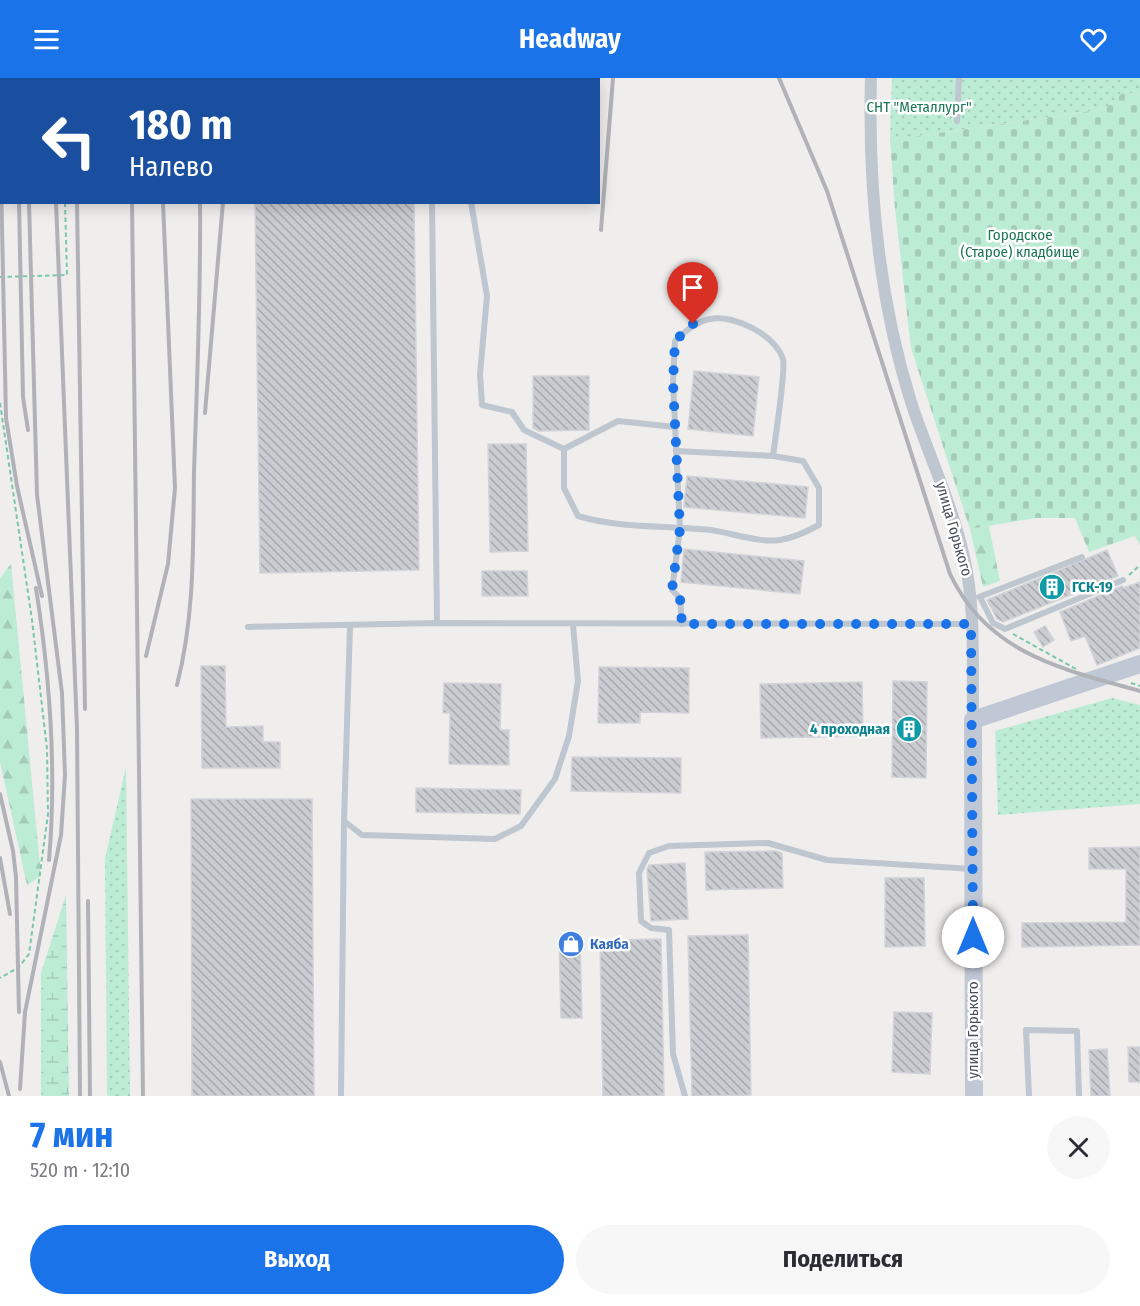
<!DOCTYPE html>
<html lang="ru">
<meta charset="utf-8">
<style>
body{margin:0;font-family:"Fira Sans Condensed",sans-serif;background:#f7f7f7;color:#2b2b33;height:100vh;display:flex;flex-direction:column;font-size:22px;white-space:nowrap}
*{box-sizing:border-box;margin:0}
p{font-size:20px;color:#7c7c81}
.icon{flex:none;width:33px;height:33px;fill:none;stroke:currentColor;stroke-width:2;stroke-linecap:round;stroke-linejoin:round}
.map{position:relative;height:1018px;overflow:hidden}
.panel{display:flex;flex-direction:column;background:#fff;flex:1}
.panel>*{flex:none}
.hud{position:absolute;left:0px;top:0px;width:600px;height:126px;box-shadow:0 3px 15px #0003;background:#1a4fa0;color:#fff;overflow:hidden}
.pin{position:absolute;display:grid;place-items:center;width:51px;height:51px;color:#fff;margin:-62px -26px;border-radius:50% 50% 50% 0;rotate:-45deg;box-shadow:0 0 6px #0007}
.pin .icon{rotate:45deg}
.me{position:absolute;width:66px;margin:-33px;rotate:0deg;stroke-linejoin:round;filter:drop-shadow(0 0 4px #0008)}
.turn{display:flex;align-items:center;gap:21px;height:126px;padding:0 30px;font-size:27px}
.turn .icon{width:78px;height:78px;stroke-width:2.5}
.turn b{display:block;font-size:42px;line-height:51px}
.round{display:grid;place-items:center;flex:none;width:63px;height:63px;border-radius:32px;background:#f7f7f7}
.overview{display:flex;align-items:center;justify-content:space-between;height:102px;padding:0 30px}
h1{font-size:36px;font-weight:700;line-height:45px;color:#1a73e8}
.cta{display:flex;gap:12px;margin-top:auto;padding:12px 30px}
.cta a{flex:1;height:69px;border-radius:36px;background:#1a73e8;color:#fff;font-size:24px;font-weight:700;line-height:69px;text-align:center}
.cta a+a{background:#f7f7f7;color:#2b2b33}
header{display:flex;justify-content:space-between;align-items:center;height:78px;padding:0 30px;background:#1a73e8;color:#fff;font-size:27px;font-weight:700}
.map>svg:first-child{display:block}
.grass{fill:url(#grass-dots)}
.forest{fill:url(#forest-firs)}
.wetland{fill:url(#wetland-marsh)}
.cemetery{fill:url(#cemetery-stones)}
.building{fill:url(#building-back-hatch);stroke:#d1d3d9;stroke-width:1.5}
.lines{fill:none;stroke-linecap:round;stroke-linejoin:round}
.path{stroke:#77c8a9;stroke-width:2;stroke-dasharray:4.5 3;stroke-linecap:butt}
.service{stroke:#bec6cf;stroke-width:6}
.minor{stroke:#bec6cf;stroke-width:12}
.secondary{stroke:#c0c8d5;stroke-width:18}
.rail{stroke:#b0b2b7;stroke-width:4}
.route{stroke:#1a73e8;stroke-width:10;stroke-dasharray:0 18}
.labels{text-anchor:middle;dominant-baseline:central;stroke-width:5;stroke-linejoin:round;paint-order:stroke}
.park-label{font-size:15px;fill:#1b7754;stroke:#fff}
.street-label{font-size:15px;fill:#464e5a;stroke:#fff}
.culture-label{font-size:15px;font-weight:bold;fill:#0d838f;stroke:#fff;text-anchor:start}
.shop-label{font-size:15px;font-weight:bold;fill:#366cbe;stroke:#fff;text-anchor:start}
</style>
<header><svg class="icon" aria-label="menu" viewBox="0 0 24 24"><path d="M4 6h16M4 12h16M4 18h16"/></svg>Headway<svg class="icon" aria-label="heart" viewBox="0 0 24 24"><path d="M12 20l-8-8c-3-5 5-10 8-4 3-6 11-1 8 4z"/></svg></header>
<div class="map">
<svg width="1140" height="1018" viewBox="0 0 1140 1018">
<defs>
<pattern id="grass-dots" width="8" height="8" patternUnits="userSpaceOnUse" patternTransform="scale(1.5)"><rect width="8" height="8" fill="#bdecd5"/><path d="M2 2h.1M6 6h.1" fill="none" stroke="#a4ccb9" stroke-width="1.8" stroke-linecap="round"/></pattern>
<pattern id="forest-firs" width="22" height="20" patternUnits="userSpaceOnUse" patternTransform="scale(1.5)"><rect width="22" height="20" fill="#bdecd5"/><path d="M5 1l3.5 6h-7zM16 11l3.5 6h-7z" fill="#a4ccb9"/></pattern>
<pattern id="wetland-marsh" width="20" height="14" patternUnits="userSpaceOnUse" patternTransform="scale(1.5)"><rect width="20" height="14" fill="#bdecd5"/><path d="M1 5h8M5 5V1M11 12h8M15 12V8" fill="none" stroke="#a4ccb9"/></pattern>
<pattern id="cemetery-stones" width="16" height="16" patternUnits="userSpaceOnUse" patternTransform="scale(1.5)"><rect width="16" height="16" fill="#bdecd5"/><path d="M2 7V4a2 2 0 0 1 4 0v3zM10 15v-3a2 2 0 0 1 4 0v3z" fill="#a4ccb9"/></pattern>
<pattern id="building-back-hatch" width="6" height="6" patternUnits="userSpaceOnUse" patternTransform="scale(1.5)"><rect width="6" height="6" fill="#caccd2"/><path d="M-1 5l2 2M0 0l6 6M5-1l2 2" fill="none" stroke="#a6a8ad"/></pattern>
</defs>
<rect width="100%" height="100%" fill="#f0eded"/>
<g class="grass">
<path d="M 892,0 L 1140,0 L 1140,17 L 1124,14 L 1104,31 L 890,62 Z"/>
<path d="M 1112,620 L 1140,627 L 1140,726 L 998,737 L 995,653 Z"/>
<path d="M 126,689 L 130,1018 L 107,1018 L 105,781 Z"/>
</g>
<g class="forest">
<path d="M 989,448 L 1000,503 L 983,509 L 970,451 Z"/>
<path d="M 11,486 L 41,798 L 27,807 L 0,684 L 0,500 Z"/>
</g>
<path class="wetland" d="M 66,817 L 69,1018 L 41,1018 L 41,895 Z"/>
<path class="cemetery" d="M 1124,14 L 1140,17 L 1140,467 L 1135,458 L 1089,474 L 1075,440 L 1036,440 L 970,451 L 911,270 L 895,131 L 890,62 L 1104,31 Z"/>
<g class="building">
<path d="M 255,124 L 414,124 L 419,492 L 260,495 Z"/>
<path d="M 694,293 L 759,299 L 753,358 L 688,351 Z"/>
<path d="M 533,298 L 589,298 L 589,352 L 539,353 L 533,350 Z"/>
<path d="M 488,366 L 526,366 L 528,473 L 490,474 Z"/>
<path d="M 687,398 L 808,409 L 805,440 L 684,429 Z"/>
<path d="M 684,471 L 804,483 L 800,516 L 681,504 Z"/>
<path d="M 1107,472 L 1118,498 L 1003,544 L 997,541 L 987,522 Z"/>
<path d="M 482,493 L 527,493 L 528,518 L 482,518 Z"/>
<path d="M 1140,504 L 1140,570 L 1097,587 L 1085,558 L 1071,563 L 1060,534 L 1122,508 L 1123,510 Z"/>
<path d="M 1045,548 L 1054,562 L 1043,569 L 1034,554 Z"/>
<path d="M 201,588 L 225,588 L 226,649 L 263,648 L 263,664 L 280,664 L 280,690 L 202,690 Z"/>
<path d="M 599,589 L 689,590 L 689,635 L 640,634 L 640,645 L 598,645 Z"/>
<path d="M 893,603 L 927,604 L 926,700 L 892,699 Z"/>
<path d="M 862,604 L 863,658 L 761,660 L 760,606 Z"/>
<path d="M 444,605 L 501,606 L 500,652 L 509,652 L 509,687 L 449,686 L 450,635 L 443,635 Z"/>
<path d="M 572,679 L 681,680 L 681,715 L 571,713 Z"/>
<path d="M 416,710 L 521,712 L 520,736 L 416,734 Z"/>
<path d="M 191,721 L 312,721 L 314,1018 L 192,1018 Z"/>
<path d="M 1140,769 L 1140,867 L 1022,869 L 1022,845 L 1126,844 L 1126,791 L 1089,791 L 1089,770 Z"/>
<path d="M 776,773 L 782,775 L 783,810 L 706,812 L 705,774 Z"/>
<path d="M 685,785 L 688,841 L 651,843 L 647,791 L 649,787 Z"/>
<path d="M 885,800 L 924,800 L 925,868 L 885,869 Z"/>
<path d="M 748,857 L 751,1017 L 692,1018 L 688,858 Z"/>
<path d="M 580,859 L 582,940 L 561,940 L 559,860 Z"/>
<path d="M 661,861 L 664,1018 L 603,1018 L 600,862 Z"/>
<path d="M 894,934 L 932,935 L 930,996 L 892,994 Z"/>
<path d="M 1128,969 L 1140,969 L 1140,1004 L 1129,1004 Z"/>
<path d="M 1107,971 L 1110,1018 L 1091,1018 L 1089,972 Z"/>
</g>
<g class="lines">
<g class="path">
<path d="M 63,0 L 63,2"/>
<path d="M 0,199 L 67,197 L 65,124"/>
<path d="M 0,325 L 32,542 L 47,671 L 48,736 L 29,876 L 19,889 L 0,900"/>
<path d="M 1129,497 L 1140,487"/>
<path d="M 1013,556 L 1076,591"/>
<path d="M 1131,605 L 1140,608"/>
</g>
<g class="service">
<path d="M 431,0 L 431,2"/>
<path d="M 957,43 L 959,0"/>
<path d="M 432,124 L 437,545"/>
<path d="M 471,124 L 487,218 L 480,296 L 482,327 L 512,334 L 524,352 L 564,371"/>
<path d="M 675,349 L 618,343 L 564,371 L 564,410 L 578,438 C 622,451 667,447 711,452 C 732,455 759,465 780,462 C 794,460 806,454 819,447 L 819,410 L 803,383 L 773,378 C 775,362 786,292 783,281 C 775,257 734,236 710,241 C 695,244 686,253 675,263 L 673,304 L 680,451 L 672,512 L 680,520 L 682,546"/>
<path d="M 676,373 L 773,378"/>
<path d="M 979,519 L 1082,479"/>
<path d="M 980,519 L 993,545 L 1005,551 L 1123,502"/>
<path d="M 248,549 L 437,545 L 971,546"/>
<path d="M 344,743 L 362,757 L 495,761 L 521,748 L 555,701 L 569,658 L 578,603 L 573,547"/>
<path d="M 341,1018 L 344,743 L 350,548"/>
<path d="M 685,1018 L 673,976 L 669,852 L 651,850 L 641,843 L 639,795 L 649,775 L 669,768 L 768,765 L 827,782 L 973,791"/>
<path d="M 1029,1018 L 1026,952 L 1077,953 L 1079,1018"/>
</g>
<path class="minor" d="M 871,0 C 868,110 878,218 911,324 C 928,376 952,425 964,479 C 976,531 972,588 973,642"/>
<path class="secondary" d="M 974,1018 L 973,642 L 1140,586"/>
<g class="rail">
<path d="M 16,0 L 16,2"/>
<path d="M 28,0 L 28,2"/>
<path d="M 54,0 L 54,2"/>
<path d="M 75,0 L 75,2"/>
<path d="M 131,0 L 131,2"/>
<path d="M 157,0 L 157,2"/>
<path d="M 177,0 L 178,2"/>
<path d="M 205,0 L 205,2"/>
<path d="M 217,0 L 217,2"/>
<path d="M 779,0 L 827,113 L 950,496 C 988,576 1062,591 1140,613"/>
<path d="M 0,52 L 6,340 L 17,408 L 42,518"/>
<path d="M 19,124 L 23,319 L 28,352"/>
<path d="M 56,124 L 77,651 L 80,1018"/>
<path d="M 77,124 L 85,631"/>
<path d="M 132,124 L 143,1018"/>
<path d="M 601,152 L 613,0"/>
<path d="M 205,335 L 223,124"/>
<path d="M 36,510 C 50,600 57,690 49,782"/>
<path d="M 146,578 L 168,486 L 175,410 L 163,124"/>
<path d="M 177,607 C 195,537 193,467 194,394 C 197,304 201,215 200,124"/>
<path d="M 0,716 L 13,773 L 16,799 L 19,934"/>
<path d="M 0,780 L 10,836"/>
<path d="M 88,823 L 90,1018"/>
<path d="M 0,984 L 9,1018"/>
<path d="M 20,1011 L 25,934 L 61,757 L 65,697 L 62,615 L 37,417 L 29,124"/>
</g>
</g>
<g class="lines">
<path class="route" d="M 693,246 L 675,263 L 673,304 L 680,451 L 672,512 L 680,520 L 682,546 L 971,546 L 973,859"/>
</g>
<defs>
<symbol id="building-disc" viewBox="-11 -11 22 22"><circle r="9.5" fill="#0f9aa8" stroke="#fff"/><path d="M-4-6H4V6H1V3H-1V6H-4ZM-2.5-4.3h1.7v1.8h-1.7ZM.8-4.3h1.7v1.8H.8ZM-2.5-1h1.7V.8h-1.7ZM.8-1h1.7V.8H.8Z" fill="#fff"/></symbol>
<symbol id="shop-disc" viewBox="-11 -11 22 22"><circle r="9.5" fill="#3f7fe0" stroke="#fff"/><path d="M-5-2.5h2.3a2.7 3.5 0 0 1 5.4 0H5L5.5 6h-11ZM-1.5-2.5h3a1.5 2.3 0 0 0-3 0Z" fill="#fff"/></symbol>
</defs>
<g fill-rule="evenodd">
<use href="#building-disc" x="1037" y="494" width="30" height="30"/>
<use href="#building-disc" x="894" y="636" width="30" height="30"/>
<use href="#shop-disc" x="556" y="851" width="30" height="30"/>
</g>
<g class="labels">
<g class="park-label">
<text x="919" y="29">СНТ "Металлург"</text>
<text x="1020" y="157">Городское<tspan x="1020" dy="17">(Старое) кладбище</tspan></text>
</g>
<g class="street-label">
<text transform="translate(954 451) rotate(74)">улица Горького</text>
<text transform="translate(973 952) rotate(-90)">улица Горького</text>
</g>
<g class="culture-label">
<text x="1072" y="509">ГСК-19</text>
<text x="890" y="651" text-anchor="end">4 проходная</text>
</g>
<g class="shop-label">
<text x="590" y="866">Каяба</text>
</g>
</g>
</svg>
<div class="pin" style="left:693px;top:246px;background:#d93025"><svg class="icon" aria-label="arrive" viewBox="0 0 24 24"><path d="M6 21V4h12l-3 4 3 4H6"/></svg></div>
<svg class="me" style="left:973px;top:859px" viewBox="-20 -20 40 40"><circle r="19" fill="#fff"/><path d="M0-13L10 11 0 6-10 11z" fill="#1a73e8"/></svg>
<div class="hud">
<div class="turn"><svg class="icon" aria-label="left" viewBox="0 0 24 24"><path d="M17 20v-9H6M10 6l-5 5 5 5"/></svg><div><b>180 m</b>Налево</div></div>
</div>
</div>
<section class="panel">
<div class="overview"><div><h1>7 мин</h1><p>520 m · 12:10</p></div><a class="round"><svg class="icon" aria-label="close" viewBox="0 0 24 24"><path d="M6 6l12 12M18 6L6 18"/></svg></a></div>
<div class="cta"><a>Выход</a><a>Поделиться</a></div>
</section>
